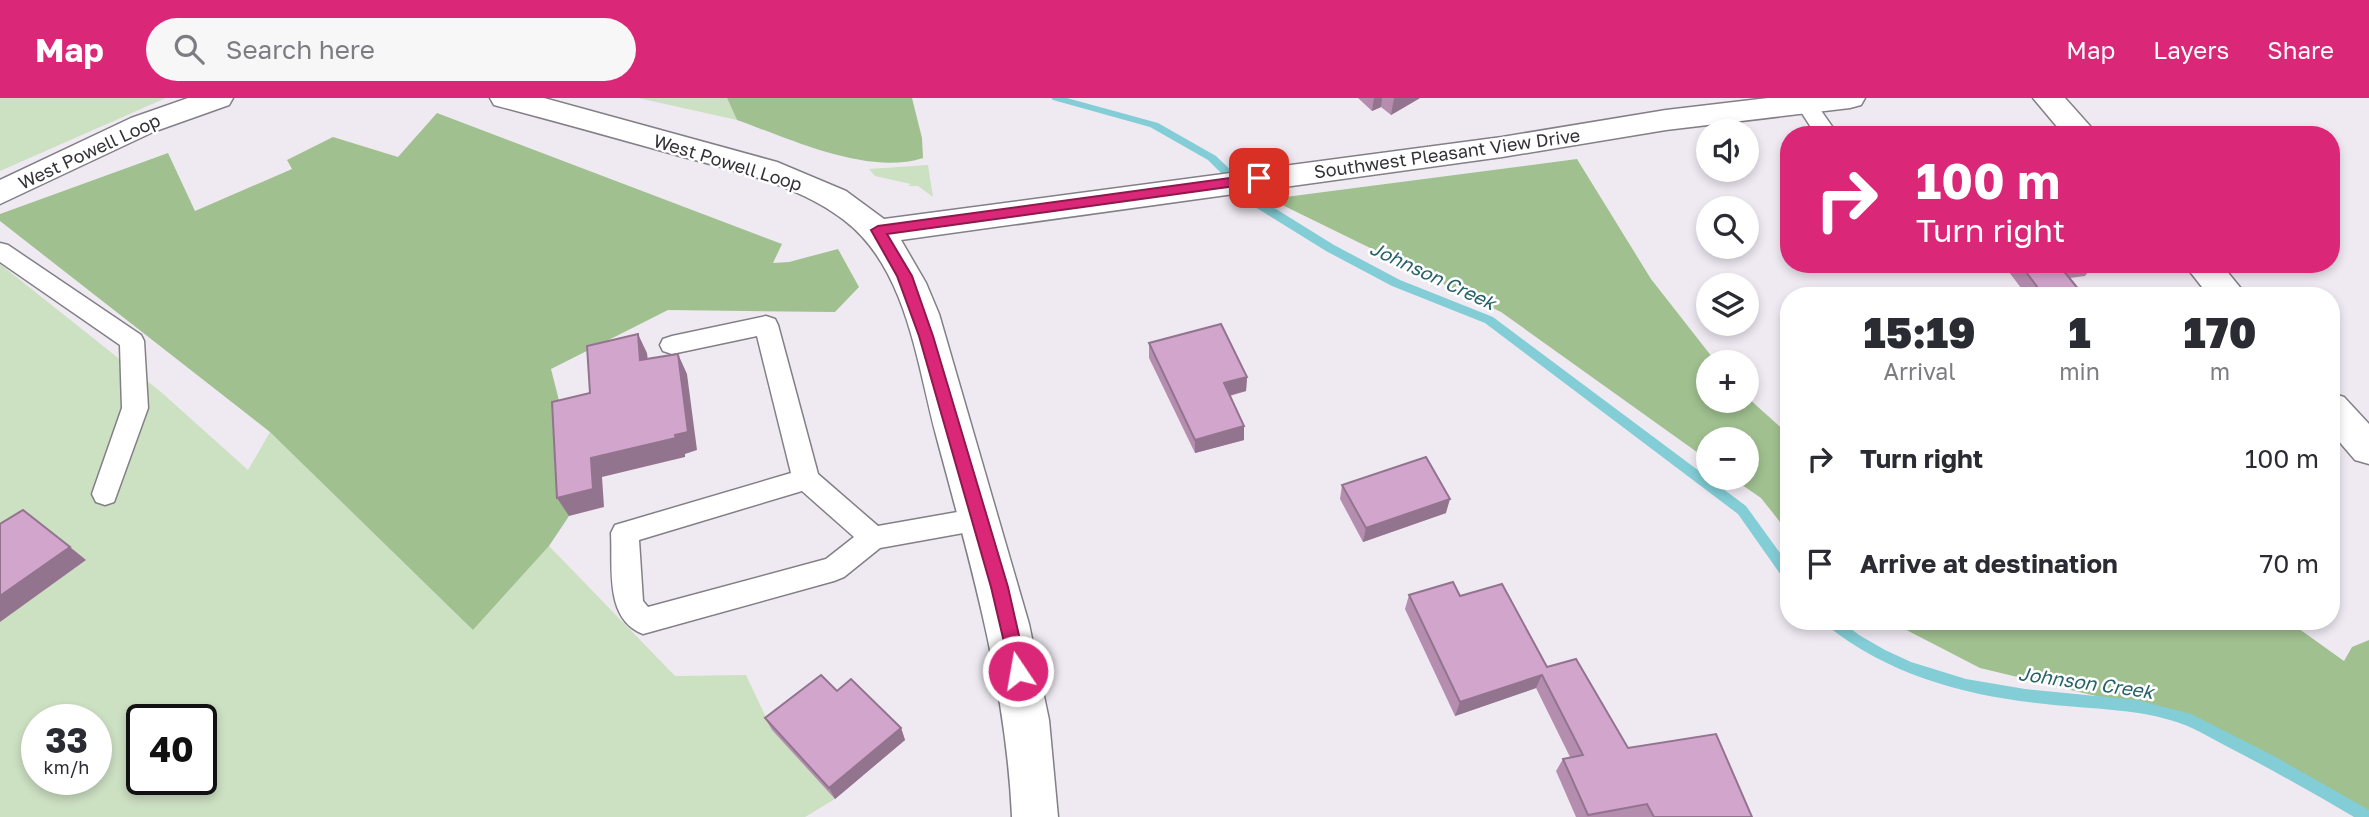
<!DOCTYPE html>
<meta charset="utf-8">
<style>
body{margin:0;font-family:"Golos Text",sans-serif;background:#f7f7f7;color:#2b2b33;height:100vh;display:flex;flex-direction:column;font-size:26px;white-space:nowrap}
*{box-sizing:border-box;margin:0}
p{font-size:23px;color:#7c7c81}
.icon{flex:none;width:38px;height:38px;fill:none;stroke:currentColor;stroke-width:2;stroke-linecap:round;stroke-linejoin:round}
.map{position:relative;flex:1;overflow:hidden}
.panel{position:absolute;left:1780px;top:189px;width:560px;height:343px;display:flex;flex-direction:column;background:#fff;border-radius:28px;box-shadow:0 4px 10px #0003}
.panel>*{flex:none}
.banner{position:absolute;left:1780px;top:28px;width:560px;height:147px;border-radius:28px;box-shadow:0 4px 10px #0003;background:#db2777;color:#fff;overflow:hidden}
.buttons{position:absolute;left:1696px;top:21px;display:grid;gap:14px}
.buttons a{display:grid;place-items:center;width:63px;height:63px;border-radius:50%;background:#fff;box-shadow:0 4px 10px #0003;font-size:35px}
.speed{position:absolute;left:21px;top:606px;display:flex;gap:14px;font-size:35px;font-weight:700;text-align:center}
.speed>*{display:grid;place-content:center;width:91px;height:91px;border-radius:50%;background:#fff;box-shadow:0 4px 10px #0003;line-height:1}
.speed small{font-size:18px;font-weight:400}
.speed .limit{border:4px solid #111;border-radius:10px;background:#fff;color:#111}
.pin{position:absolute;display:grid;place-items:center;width:60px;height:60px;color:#fff;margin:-30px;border-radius:14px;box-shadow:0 4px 10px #0006}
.me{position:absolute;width:77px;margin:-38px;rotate:348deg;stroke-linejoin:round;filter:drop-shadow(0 0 5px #0008)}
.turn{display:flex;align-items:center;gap:24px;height:147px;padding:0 21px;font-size:32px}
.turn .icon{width:91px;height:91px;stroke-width:2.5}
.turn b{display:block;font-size:49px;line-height:60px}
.eta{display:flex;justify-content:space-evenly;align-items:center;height:119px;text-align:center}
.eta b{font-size:42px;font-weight:800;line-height:49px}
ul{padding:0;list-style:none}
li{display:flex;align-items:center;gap:21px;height:105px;padding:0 21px}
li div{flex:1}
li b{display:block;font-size:26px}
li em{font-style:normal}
header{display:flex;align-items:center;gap:42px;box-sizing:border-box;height:98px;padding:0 35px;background:#db2777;color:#fff}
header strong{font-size:33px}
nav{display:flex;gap:38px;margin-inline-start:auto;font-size:24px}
.search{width:490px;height:63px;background:#f7f7f7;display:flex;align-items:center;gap:18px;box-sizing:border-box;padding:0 24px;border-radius:38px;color:#7c7c81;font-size:26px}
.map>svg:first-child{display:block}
.green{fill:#cce0c2;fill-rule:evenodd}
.forest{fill:#a0c090}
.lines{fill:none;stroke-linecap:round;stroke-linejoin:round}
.stream{fill:#83cdd6;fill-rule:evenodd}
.lane-casing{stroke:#837f87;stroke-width:3}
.secondary-casing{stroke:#837f87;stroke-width:3}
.lane{fill:#fff;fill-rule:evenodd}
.secondary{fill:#fff;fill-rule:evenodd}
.wall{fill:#b58eaf}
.shaded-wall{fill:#93748f}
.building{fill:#d2a5cc;stroke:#93748f;stroke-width:2}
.route{fill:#db2777;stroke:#8e194d;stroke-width:2}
.labels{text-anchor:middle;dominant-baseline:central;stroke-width:5;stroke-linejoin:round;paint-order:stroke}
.street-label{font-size:18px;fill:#343236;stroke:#fff}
.water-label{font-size:19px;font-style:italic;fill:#256269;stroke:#fff}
</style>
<header>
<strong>Map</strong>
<div class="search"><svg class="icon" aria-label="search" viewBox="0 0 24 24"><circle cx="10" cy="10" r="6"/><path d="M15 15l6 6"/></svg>Search here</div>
<nav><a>Map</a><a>Layers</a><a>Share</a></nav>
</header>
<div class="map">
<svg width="2369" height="719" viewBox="0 0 2369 719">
<rect width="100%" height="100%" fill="#efeaf2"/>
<g class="green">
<path d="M 0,0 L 166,0 L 0,73 Z"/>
<path d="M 638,0 L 727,0 L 737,22 Z"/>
<path d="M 928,67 L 933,99 L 918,88 L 908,88 L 911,86 L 875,78 L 869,71 Z"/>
<path d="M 0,166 L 161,294 L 248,372 L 270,334 L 369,426 L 473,532 L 549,448 L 675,578 L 746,577 L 772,632 L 835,701 L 805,719 L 0,719 ZM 37,621 L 96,621 L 96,681 L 37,681 ZM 142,621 L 201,621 L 201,681 L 142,681 Z"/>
</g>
<g class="forest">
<path d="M 727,0 L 912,0 L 922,40 L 923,60 C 868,78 790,41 737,22 Z"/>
<path d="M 437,15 L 782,146 L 773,165 L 789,164 L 838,151 L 859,189 L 835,214 L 668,212 L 551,271 L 564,322 L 569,418 L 549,448 L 473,532 L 270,334 L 0,123 L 0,116 L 168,55 L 195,113 L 292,71 L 287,62 L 333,39 L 398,59 Z"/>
<path d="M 1577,61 L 1651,181 L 1716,264 L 1708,264 L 1708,303 L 1746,303 L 1747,299 L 1788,336 L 1788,434 L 1761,400 L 1732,380 L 1746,380 L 1746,341 L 1708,341 L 1708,362 L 1501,214 L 1270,101 Z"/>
<path d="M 1889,523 L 2288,523 L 2344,563 L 2352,549 L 2369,542 L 2369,719 L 2292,674 L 2187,620 L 1980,570 Z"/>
</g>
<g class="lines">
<g class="stream">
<path d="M 1051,0 L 1067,0 L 1158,25 L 1216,58 L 1263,103 L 1334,147 L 1400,182 L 1493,219 L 1746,408 L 1788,466 L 1788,481 L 1783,480 L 1738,416 L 1485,225 L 1392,188 L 1326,153 L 1255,109 L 1208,62 L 1150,29 L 1053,2 Z"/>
<path d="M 1824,523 L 1841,523 L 1859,537 L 1885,552 L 1911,564 L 1966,581 L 2025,591 L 2137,602 L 2191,616 L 2272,657 L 2369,712 L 2369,719 L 2354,719 C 2313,695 2271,671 2228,649 C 2209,639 2192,628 2170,622 C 2133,611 2093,611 2054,607 C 1971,599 1893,580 1826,527 Z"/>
</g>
<defs>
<g id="lane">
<path d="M 1809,0 L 1813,1 L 1838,37 L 1816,37 L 1796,6 L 1799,1 Z"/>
<path d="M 0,145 L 8,147 L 141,237 L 144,243 L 148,310 L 114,404 L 105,407 L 96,404 L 92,396 L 122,310 L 120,247 L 0,164 Z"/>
<path d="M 766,218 L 775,221 L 778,227 L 818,376 L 878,428 L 980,410 L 990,413 L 994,421 L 990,429 L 980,432 L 880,450 L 844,479 L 834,483 L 643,536 C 604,521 613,469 611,435 L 615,427 L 791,375 L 757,238 L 672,256 L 663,253 L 660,247 L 663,241 L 672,238 ZM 802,393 L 854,439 L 826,461 L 648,509 L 643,503 L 639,442 Z"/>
</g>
<g id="secondary">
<path d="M 188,0 L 233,0 L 229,7 L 153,34 L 0,106 L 0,82 L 131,20 Z"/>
<path d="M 490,0 L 544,0 L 777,64 L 846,93 L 884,121 L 1502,39 L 1666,12 L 1768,0 L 1865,0 L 1861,7 L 1850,10 L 1666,32 L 1502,59 L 901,142 L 926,185 L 939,216 L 1029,526 L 1049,622 L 1058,719 L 1012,719 C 1006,586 970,464 936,337 C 917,266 907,170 844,122 C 796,85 730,72 673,56 C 613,39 554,23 494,7 Z"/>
<path d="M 2033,0 L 2065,0 L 2098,37 L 2064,37 Z"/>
<path d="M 2184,166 L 2221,166 L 2247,198 L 2209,198 Z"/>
<path d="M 2331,295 L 2344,299 L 2369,326 L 2369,366 L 2355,362 L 2331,334 Z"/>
</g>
</defs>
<use href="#lane" class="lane-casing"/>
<use href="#secondary" class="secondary-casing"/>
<use href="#lane" class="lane"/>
<use href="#secondary" class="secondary"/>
</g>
<g class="wall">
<path d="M 1358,0 L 1420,0 L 1391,17 L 1381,9 L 1372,13 Z"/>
<path d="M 2003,166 L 2094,166 L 2085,178 L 2070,180 L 2084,198 L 2027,198 Z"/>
<path d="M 1149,245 L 1247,279 L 1246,293 L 1230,298 L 1244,342 L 1195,355 L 1149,260 Z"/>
<path d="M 1342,387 L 1446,415 L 1363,444 L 1340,401 Z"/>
<path d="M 1409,497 L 1460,498 L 1547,569 L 1628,650 L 1752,719 L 1576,719 L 1556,673 L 1563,661 L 1570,659 L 1536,590 L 1455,618 L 1405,511 Z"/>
<path d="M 837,593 L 901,630 L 905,642 L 835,701 L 772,632 L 765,620 Z"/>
</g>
<g class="shaded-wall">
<path d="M 1374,0 L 1382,0 L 1381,9 L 1372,13 Z"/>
<path d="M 1394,0 L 1420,0 L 1391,17 Z"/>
<path d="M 638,236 L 647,255 L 650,281 L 640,262 Z"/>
<path d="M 678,256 L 687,276 L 697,352 L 685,356 L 685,359 L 602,379 L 604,409 L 569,418 L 557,400 L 591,360 L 675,337 Z"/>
<path d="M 1247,279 L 1246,293 L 1223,299 L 1224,285 Z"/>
<path d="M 1244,328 L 1244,342 L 1195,355 L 1195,342 Z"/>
<path d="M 1450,401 L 1446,415 L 1363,444 L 1366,430 Z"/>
<path d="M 70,449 L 86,462 L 0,524 L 0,498 Z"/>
<path d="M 1542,577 L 1536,590 L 1455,618 L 1460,604 Z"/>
<path d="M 901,630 L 905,642 L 835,701 L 829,690 Z"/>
</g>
<g class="building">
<path d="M 2020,166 L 2093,166 L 2062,171 L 2084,198 L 2044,198 Z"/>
<path d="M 1221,226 L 1247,279 L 1224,285 L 1244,328 L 1195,342 L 1149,245 Z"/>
<path d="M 638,236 L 640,262 L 678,256 L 688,334 L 675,337 L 676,340 L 591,360 L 593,391 L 557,400 L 552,304 L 590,295 L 587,248 Z"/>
<path d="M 1426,359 L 1450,401 L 1366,430 L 1342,387 Z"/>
<path d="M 23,412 L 70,449 L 0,498 L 0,426 Z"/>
<path d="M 1453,484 L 1460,498 L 1502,486 L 1547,569 L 1576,561 L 1628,650 L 1716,636 L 1752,719 L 1654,719 L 1647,706 L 1588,717 L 1563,661 L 1583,657 L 1542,577 L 1460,604 L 1409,497 Z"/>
<path d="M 821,577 L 837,593 L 851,581 L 901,630 L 829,690 L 765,620 Z"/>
</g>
<path class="route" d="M 1259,76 L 1266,80 L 1264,84 L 887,136 L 912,178 L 933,238 L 1008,489 L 1027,573 L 1025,578 L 1012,578 L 991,489 L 919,238 L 897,178 L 871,132 L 878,128 Z"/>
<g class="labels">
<g class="street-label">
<text transform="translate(89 53) rotate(-25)">West Powell Loop</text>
<text transform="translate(1447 55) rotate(-8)">Southwest Pleasant View Drive</text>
<text transform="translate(728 64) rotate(17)">West Powell Loop</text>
</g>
<g class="water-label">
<text transform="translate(1433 177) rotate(25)">Johnson Creek</text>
<text transform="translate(2086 584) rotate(8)">Johnson Creek</text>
</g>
</g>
</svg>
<div class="buttons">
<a><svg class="icon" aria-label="sound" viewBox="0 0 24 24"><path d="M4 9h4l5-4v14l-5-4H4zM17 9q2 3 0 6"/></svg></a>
<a><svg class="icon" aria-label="search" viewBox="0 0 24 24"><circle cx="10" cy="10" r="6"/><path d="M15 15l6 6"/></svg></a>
<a><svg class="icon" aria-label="layers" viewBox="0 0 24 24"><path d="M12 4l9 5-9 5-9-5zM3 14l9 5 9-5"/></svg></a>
<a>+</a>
<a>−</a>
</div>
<div class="speed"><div>33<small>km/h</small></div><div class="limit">40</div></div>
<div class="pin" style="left:1259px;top:80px;background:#d93025"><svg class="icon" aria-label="arrive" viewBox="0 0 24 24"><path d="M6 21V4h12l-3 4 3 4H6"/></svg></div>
<svg class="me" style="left:1018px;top:573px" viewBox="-20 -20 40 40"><circle r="17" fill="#db2777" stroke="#fff" stroke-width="3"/><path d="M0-11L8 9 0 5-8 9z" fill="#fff"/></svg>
<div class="banner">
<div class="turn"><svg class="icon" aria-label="right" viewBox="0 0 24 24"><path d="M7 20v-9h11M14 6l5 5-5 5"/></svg><div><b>100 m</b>Turn right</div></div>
</div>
<section class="panel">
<div class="eta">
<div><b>15:19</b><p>Arrival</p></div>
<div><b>1</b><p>min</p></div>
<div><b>170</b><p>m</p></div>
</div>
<ul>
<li><svg class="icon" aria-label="right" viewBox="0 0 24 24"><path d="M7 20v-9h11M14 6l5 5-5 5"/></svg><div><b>Turn right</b></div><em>100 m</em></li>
<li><svg class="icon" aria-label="arrive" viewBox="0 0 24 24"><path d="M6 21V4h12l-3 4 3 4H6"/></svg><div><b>Arrive at destination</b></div><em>70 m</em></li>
</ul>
</section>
</div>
